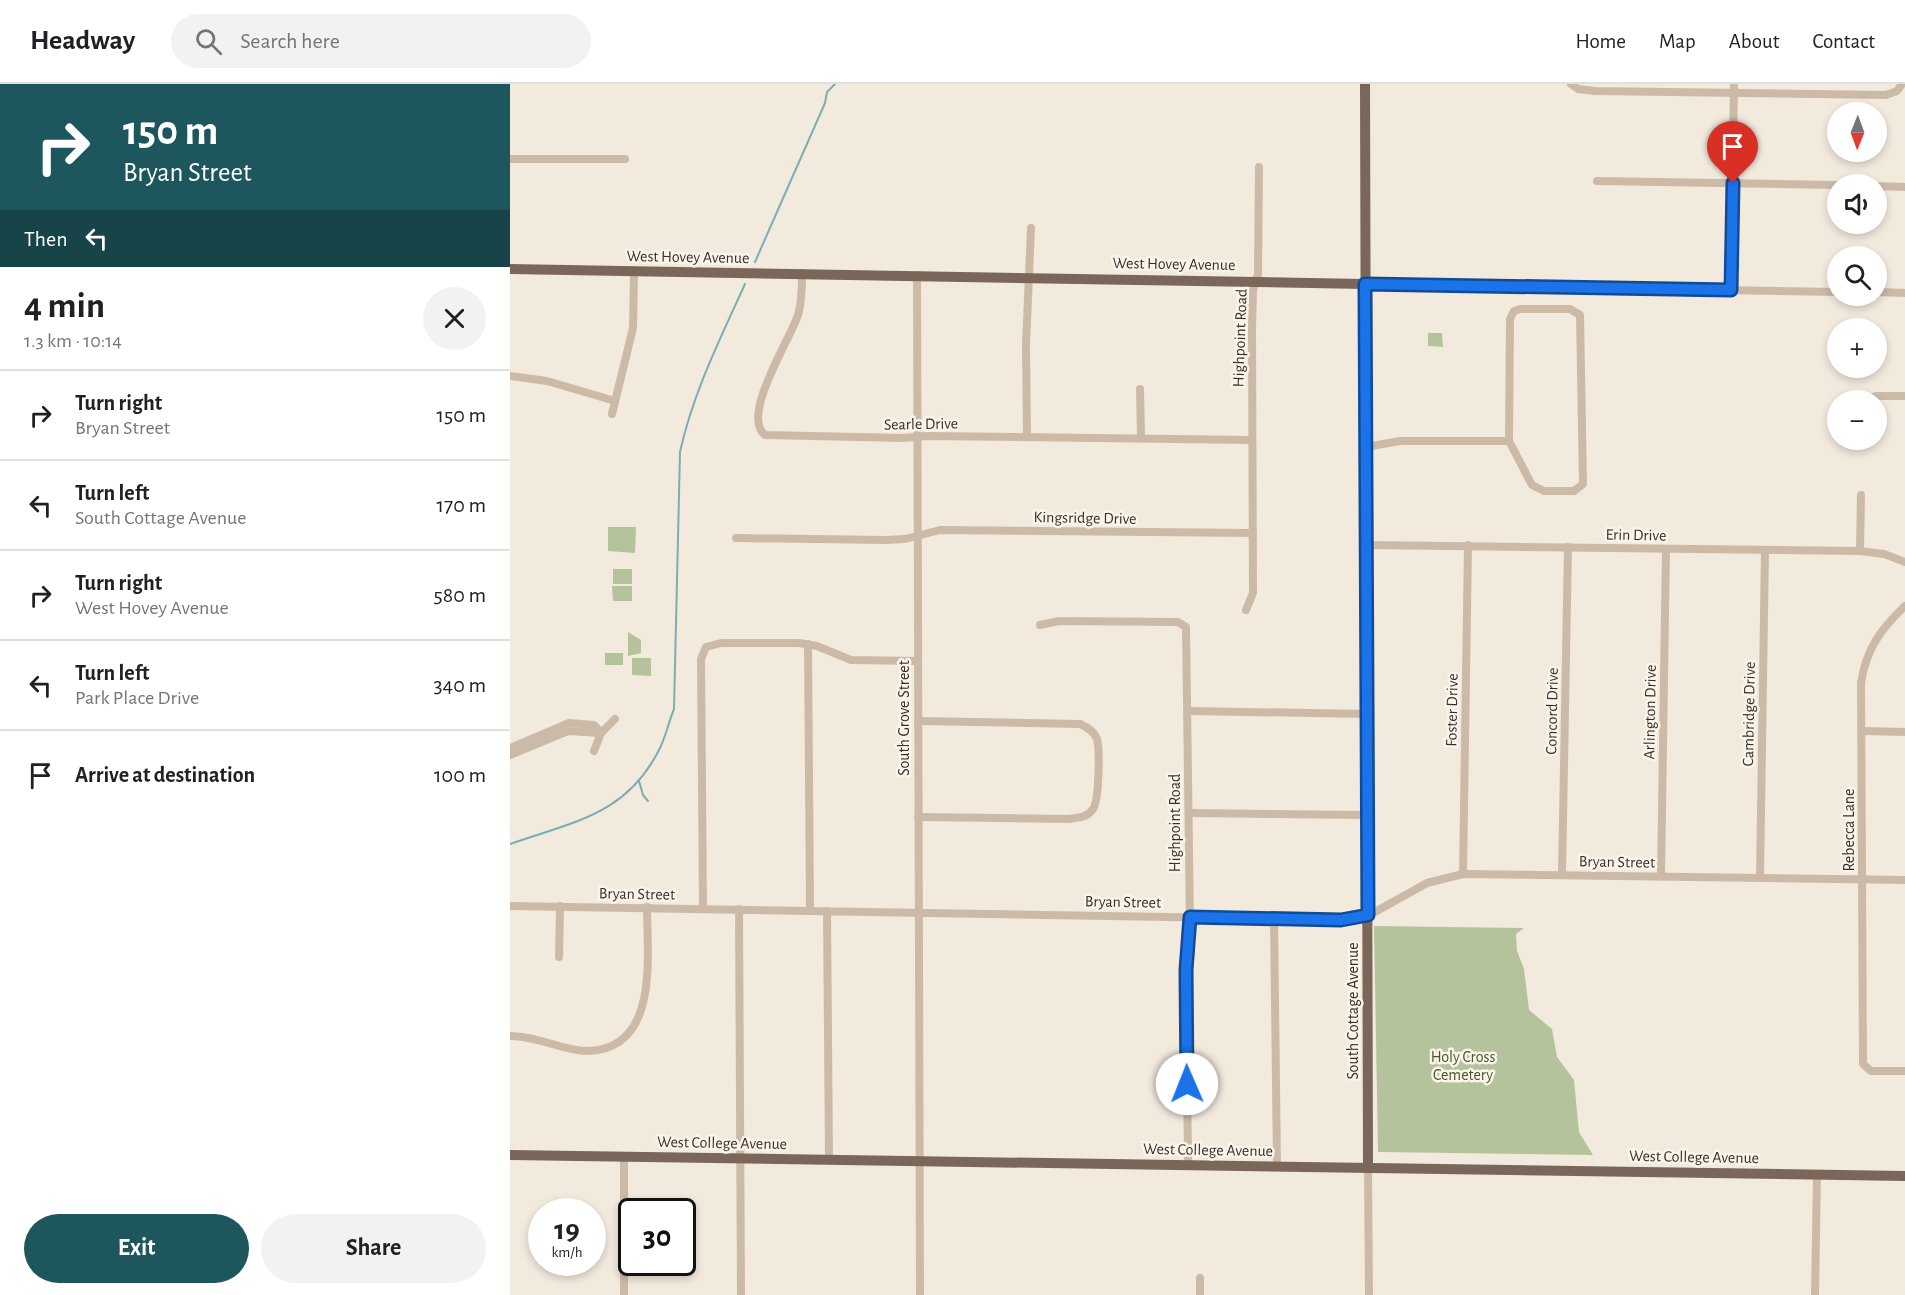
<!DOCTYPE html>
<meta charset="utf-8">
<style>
body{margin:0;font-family:"Alegreya Sans",sans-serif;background:#f2f2f2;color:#202124;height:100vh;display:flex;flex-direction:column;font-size:22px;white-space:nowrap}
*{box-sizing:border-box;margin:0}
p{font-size:20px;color:#757577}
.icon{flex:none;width:33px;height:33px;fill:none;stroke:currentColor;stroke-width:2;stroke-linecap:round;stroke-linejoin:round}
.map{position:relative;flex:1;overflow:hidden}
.panel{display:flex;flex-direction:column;background:#fff;width:510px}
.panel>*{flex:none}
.banner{background:#1d565c;color:#fff;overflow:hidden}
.needle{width:39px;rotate:181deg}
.buttons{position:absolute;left:1317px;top:18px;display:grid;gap:12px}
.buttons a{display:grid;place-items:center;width:60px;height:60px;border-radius:50%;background:#fff;box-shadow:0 3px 9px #0003;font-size:30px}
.speed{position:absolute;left:18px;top:1114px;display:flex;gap:12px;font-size:30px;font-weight:700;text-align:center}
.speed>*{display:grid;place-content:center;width:78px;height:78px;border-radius:50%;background:#fff;box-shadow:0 3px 9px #0003;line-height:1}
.speed small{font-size:15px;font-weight:400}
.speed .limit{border:3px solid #111;border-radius:9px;background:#fff;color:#111}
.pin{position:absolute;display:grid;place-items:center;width:51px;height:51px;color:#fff;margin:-62px -26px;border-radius:50% 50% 50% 0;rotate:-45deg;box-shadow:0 0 6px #0007}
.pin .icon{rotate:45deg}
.me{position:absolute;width:66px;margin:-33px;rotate:359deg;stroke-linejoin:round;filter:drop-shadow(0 0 4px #0008)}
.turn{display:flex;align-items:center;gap:21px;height:126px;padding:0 24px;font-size:27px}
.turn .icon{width:78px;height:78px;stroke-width:2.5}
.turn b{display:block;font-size:42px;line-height:51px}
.then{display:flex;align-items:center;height:57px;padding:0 24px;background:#0003;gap:12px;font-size:22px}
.round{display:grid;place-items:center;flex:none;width:63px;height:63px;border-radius:32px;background:#f2f2f2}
.overview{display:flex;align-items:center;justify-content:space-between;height:102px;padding:0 24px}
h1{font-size:36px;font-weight:700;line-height:45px}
.cta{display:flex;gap:12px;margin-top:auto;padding:12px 24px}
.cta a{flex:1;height:69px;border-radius:36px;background:#1d565c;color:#fff;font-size:24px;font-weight:700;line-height:69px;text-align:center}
.cta a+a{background:#f2f2f2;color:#202124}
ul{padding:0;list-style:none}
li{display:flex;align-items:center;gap:18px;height:90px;padding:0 24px;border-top:2px solid #e0e0e0}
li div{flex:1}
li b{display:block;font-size:22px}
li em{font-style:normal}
header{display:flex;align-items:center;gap:36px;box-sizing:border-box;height:84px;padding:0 30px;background:#fff;border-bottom:2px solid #e0e0e0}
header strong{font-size:28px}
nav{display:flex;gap:33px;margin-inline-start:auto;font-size:21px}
.search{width:420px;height:54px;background:#f2f2f2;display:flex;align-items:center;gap:15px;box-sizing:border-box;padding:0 21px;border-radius:33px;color:#757577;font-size:22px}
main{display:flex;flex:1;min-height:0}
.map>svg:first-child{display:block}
.green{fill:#b5c39d}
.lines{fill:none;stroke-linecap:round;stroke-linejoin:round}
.stream{stroke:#7cadb2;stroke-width:2}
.minor{stroke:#ccbaa9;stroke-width:8}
.major{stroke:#7b665a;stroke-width:10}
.route-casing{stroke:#114b97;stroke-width:15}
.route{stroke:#1a73e8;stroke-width:10}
.labels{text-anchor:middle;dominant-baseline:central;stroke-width:5;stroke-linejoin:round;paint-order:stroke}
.street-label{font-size:16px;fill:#392f29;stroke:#fbf4eb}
.park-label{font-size:16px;fill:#46582c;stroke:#fbf4eb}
</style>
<header>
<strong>Headway</strong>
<div class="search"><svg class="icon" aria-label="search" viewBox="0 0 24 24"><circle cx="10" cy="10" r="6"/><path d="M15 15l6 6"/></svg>Search here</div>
<nav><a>Home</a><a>Map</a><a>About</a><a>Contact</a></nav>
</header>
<main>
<section class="panel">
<div class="banner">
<div class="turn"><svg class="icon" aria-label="right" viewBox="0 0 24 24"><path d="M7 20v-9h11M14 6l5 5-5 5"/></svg><div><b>150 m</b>Bryan Street</div></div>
<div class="then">Then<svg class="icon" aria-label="left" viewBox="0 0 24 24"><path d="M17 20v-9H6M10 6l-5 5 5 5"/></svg></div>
</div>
<div class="overview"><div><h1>4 min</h1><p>1.3 km · 10:14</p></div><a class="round"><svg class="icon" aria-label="close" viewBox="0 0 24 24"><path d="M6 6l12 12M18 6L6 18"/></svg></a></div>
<ul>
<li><svg class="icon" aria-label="right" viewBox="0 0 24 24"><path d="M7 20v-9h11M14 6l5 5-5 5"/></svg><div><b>Turn right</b><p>Bryan Street</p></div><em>150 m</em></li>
<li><svg class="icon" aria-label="left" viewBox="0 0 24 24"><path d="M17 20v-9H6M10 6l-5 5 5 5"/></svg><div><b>Turn left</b><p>South Cottage Avenue</p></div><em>170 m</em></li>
<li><svg class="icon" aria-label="right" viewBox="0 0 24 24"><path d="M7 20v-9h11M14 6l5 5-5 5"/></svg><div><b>Turn right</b><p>West Hovey Avenue</p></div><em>580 m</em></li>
<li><svg class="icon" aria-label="left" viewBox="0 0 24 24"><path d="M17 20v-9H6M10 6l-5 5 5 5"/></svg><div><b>Turn left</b><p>Park Place Drive</p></div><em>340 m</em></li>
<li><svg class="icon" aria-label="arrive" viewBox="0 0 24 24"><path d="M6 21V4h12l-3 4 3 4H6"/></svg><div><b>Arrive at destination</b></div><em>100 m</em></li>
</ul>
<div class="cta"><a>Exit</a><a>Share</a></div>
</section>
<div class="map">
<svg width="1395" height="1211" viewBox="0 0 1395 1211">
<rect width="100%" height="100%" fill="#f3eade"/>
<g class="green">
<path d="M 918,249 L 932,249 L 933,263 L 918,262 Z"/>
<path d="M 98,443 L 126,443 L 125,469 L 98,467 Z"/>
<rect x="103" y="485" width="19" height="15"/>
<path d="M 102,502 L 122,502 L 122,517 L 103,517 Z"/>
<path d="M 118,548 L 131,556 L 131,569 L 118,572 Z"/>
<rect x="95" y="569" width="18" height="12"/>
<path d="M 122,574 L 141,574 L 141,592 L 122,591 Z"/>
<path d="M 864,842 L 1014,844 L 1006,850 L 1007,867 L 1014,885 L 1019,926 L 1042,945 L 1047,973 L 1064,996 L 1069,1048 L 1083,1071 L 868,1068 Z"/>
</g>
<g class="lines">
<g class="stream">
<path d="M 245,178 L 315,19 L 317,8 L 325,0"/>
<path d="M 129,697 L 133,711 L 138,717"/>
<path d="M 0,760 C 65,737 117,731 150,664 C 156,652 159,637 164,625 L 170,368 C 183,309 210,255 235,200"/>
</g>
<g class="minor">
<path d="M 1061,0 L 1068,5 L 1085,7 L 1376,11 L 1387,7 L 1392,0"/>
<path d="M 0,75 L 115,75"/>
<path d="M 1087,97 L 1328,101"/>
<path d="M 1366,102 L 1395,103"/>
<path d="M 292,189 C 292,203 292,218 288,231 C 280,256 230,332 255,351 L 394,354 L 417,352 L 742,356"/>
<path d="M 407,191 L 410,1211"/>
<path d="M 855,200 L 1328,208"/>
<path d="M 1221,206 L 1224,0"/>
<path d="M 1366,208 L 1395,209"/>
<path d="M 1010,225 L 1060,225 L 1070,231 L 1073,400 L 1064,407 L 1034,407 L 1022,401 L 999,357 L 1000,235 L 1004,227 Z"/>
<path d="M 0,292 L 37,297 L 105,317"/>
<path d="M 630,305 L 631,354"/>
<path d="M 1354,316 L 1366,312 L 1395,312"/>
<path d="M 102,330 L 123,244 L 124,187"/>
<path d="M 517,353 L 516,261 L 521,144"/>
<path d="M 856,363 L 890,357 L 999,357"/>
<path d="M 226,454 L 375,456 L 395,455 L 430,446 L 743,449"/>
<path d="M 856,461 L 1350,467 L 1374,470 L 1395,478"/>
<path d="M 1350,467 L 1351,411"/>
<path d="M 1395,522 C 1371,545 1356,565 1351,599 L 1353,980 L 1361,987 L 1395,987"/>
<path d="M 736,526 L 743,509 L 742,244 L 743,206 L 748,190 L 749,83"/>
<path d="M 530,541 L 549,537 L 668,538 L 676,543 L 680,841 L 676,886 L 678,1081"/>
<path d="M 298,560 L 300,827"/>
<path d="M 678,627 L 857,630"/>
<path d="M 408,637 L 570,640 C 577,643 584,647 587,655 C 590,666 589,717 583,725 C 577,734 567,734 558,735 L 408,733"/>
<path d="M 1352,647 L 1395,648"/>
<path d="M 0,664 L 59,639 L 84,641 L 91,649"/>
<path d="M 84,667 L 91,649 L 105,635"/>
<path d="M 0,671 L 58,647 L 91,649"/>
<path d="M 679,729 L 857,731"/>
<path d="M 953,790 L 958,461"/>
<path d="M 1052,790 L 1058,463"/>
<path d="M 1151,792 L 1156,465"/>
<path d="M 1250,794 L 1255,466"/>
<path d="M 0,822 L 831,836 L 865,828 L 917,799 L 953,790 L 1395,796"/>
<path d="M 193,825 L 191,575 L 196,563 L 211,559 L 289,559 L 307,562 L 341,576 L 407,577"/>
<path d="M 229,825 L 231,1211"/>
<path d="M 317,827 L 319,1075"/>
<path d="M 764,834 L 767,1082"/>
<path d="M 49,873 L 50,822"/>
<path d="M 0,952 C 29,952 53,967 77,967 C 150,966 137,872 137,823"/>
<path d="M 114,1072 L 114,1211"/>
<path d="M 858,1084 L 859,1211"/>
<path d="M 690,1211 L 690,1194"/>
<path d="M 1305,1211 L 1307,1090"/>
</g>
<g class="major">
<path d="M 855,0 L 858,1084"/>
<path d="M 0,185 L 855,200"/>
<path d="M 0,1071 L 1395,1092"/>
</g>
</g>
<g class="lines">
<defs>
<path id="route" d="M 677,1000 L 676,886 L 680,833 L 831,836 L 858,831 L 855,200 L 1221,206 L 1223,99"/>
</defs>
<use href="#route" class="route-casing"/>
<use href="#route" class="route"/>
</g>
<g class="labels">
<g class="street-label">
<text transform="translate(178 173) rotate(1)">West Hovey Avenue</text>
<text transform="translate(664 180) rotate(1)">West Hovey Avenue</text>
<text transform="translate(730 254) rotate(-88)">Highpoint Road</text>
<text transform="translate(411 340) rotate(-1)">Searle Drive</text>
<text transform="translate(575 434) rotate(1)">Kingsridge Drive</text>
<text transform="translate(1126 451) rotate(1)">Erin Drive</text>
<text transform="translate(942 626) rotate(-89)">Foster Drive</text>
<text transform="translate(1042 627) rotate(-89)">Concord Drive</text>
<text transform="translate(1140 628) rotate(-89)">Arlington Drive</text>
<text transform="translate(1239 630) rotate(-89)">Cambridge Drive</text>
<text transform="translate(394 634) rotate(-90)">South Grove Street</text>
<text transform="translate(665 739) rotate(-90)">Highpoint Road</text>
<text transform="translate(1339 746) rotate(-90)">Rebecca Lane</text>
<text transform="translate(1107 778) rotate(1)">Bryan Street</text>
<text transform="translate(127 810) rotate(1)">Bryan Street</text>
<text transform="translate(613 818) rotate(1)">Bryan Street</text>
<text transform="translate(843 927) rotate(-90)">South Cottage Avenue</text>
<text transform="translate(212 1059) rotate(1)">West College Avenue</text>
<text transform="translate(698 1066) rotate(1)">West College Avenue</text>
<text transform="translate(1184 1073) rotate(1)">West College Avenue</text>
</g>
<g class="park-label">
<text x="953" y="973">Holy Cross<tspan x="953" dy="18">Cemetery</tspan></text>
</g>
</g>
</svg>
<div class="buttons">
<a><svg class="needle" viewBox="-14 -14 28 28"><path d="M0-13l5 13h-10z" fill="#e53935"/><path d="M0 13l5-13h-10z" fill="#757577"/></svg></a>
<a><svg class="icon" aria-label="sound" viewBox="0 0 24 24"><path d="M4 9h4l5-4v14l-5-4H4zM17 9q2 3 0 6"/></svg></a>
<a><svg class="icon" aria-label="search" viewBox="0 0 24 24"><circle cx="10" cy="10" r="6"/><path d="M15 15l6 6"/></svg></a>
<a>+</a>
<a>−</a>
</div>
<div class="speed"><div>19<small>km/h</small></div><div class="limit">30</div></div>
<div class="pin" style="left:1223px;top:99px;background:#d93025"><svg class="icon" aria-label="arrive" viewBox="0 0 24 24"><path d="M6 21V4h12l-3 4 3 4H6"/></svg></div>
<svg class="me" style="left:677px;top:1000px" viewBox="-20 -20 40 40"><circle r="19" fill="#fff"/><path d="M0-13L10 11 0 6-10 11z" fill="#1a73e8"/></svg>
</div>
</main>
